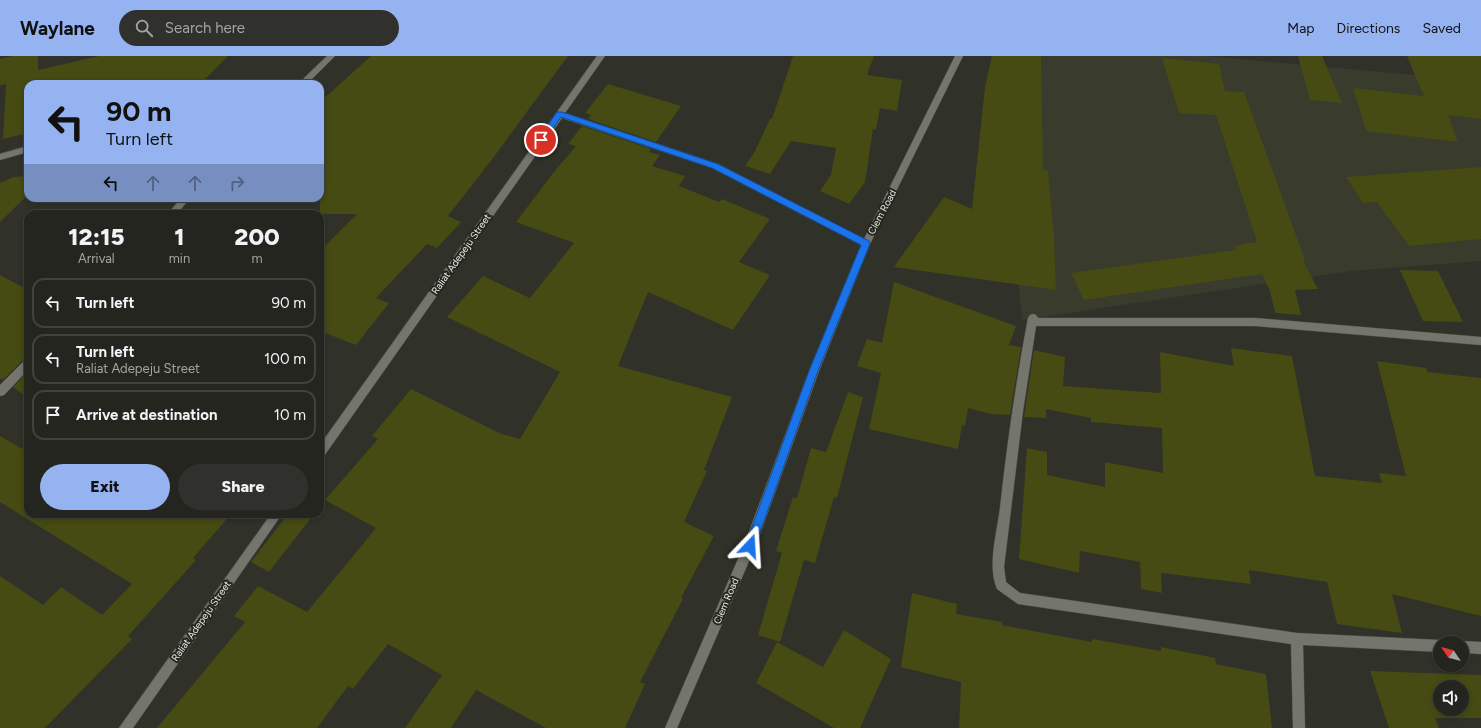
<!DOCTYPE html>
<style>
body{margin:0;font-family:Figtree,sans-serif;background:#30312c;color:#f1f3f6;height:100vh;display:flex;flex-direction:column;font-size:15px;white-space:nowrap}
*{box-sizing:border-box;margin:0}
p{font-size:13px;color:#a3a5a4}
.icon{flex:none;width:22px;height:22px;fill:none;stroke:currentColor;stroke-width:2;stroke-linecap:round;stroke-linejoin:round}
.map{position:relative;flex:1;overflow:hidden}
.sheet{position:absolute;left:24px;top:154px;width:300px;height:308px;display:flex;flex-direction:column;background:#24251f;border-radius:12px;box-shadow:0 2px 6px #0003,0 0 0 1px #41423d}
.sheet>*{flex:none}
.guide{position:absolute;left:24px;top:24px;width:300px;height:122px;border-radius:12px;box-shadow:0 2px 6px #0003,0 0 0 1px #41423d;background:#95b2f1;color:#111;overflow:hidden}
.needle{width:26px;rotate:305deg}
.fabs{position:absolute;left:1433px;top:580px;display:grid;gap:8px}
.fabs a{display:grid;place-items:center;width:36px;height:36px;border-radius:50%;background:#24251f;box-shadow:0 2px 6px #0003,0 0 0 1px #41423d;font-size:20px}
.pin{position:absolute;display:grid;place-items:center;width:34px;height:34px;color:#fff;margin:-17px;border:2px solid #fff;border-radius:50%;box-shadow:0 1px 4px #0007}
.me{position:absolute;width:44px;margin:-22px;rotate:20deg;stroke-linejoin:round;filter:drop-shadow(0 0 3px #0008)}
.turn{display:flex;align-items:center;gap:14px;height:84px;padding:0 16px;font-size:18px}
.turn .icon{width:52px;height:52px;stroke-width:2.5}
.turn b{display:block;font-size:28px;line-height:34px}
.lanes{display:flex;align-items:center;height:38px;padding:0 16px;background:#0003;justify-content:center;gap:20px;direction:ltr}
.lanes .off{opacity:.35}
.eta{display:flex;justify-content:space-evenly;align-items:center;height:68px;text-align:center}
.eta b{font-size:24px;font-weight:800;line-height:28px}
.button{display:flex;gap:8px;margin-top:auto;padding:8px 16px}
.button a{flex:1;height:46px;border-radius:24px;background:#95b2f1;color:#111;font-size:16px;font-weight:800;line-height:46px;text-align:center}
.button a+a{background:#30312c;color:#f1f3f6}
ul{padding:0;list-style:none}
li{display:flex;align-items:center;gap:12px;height:50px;margin:0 8px 6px;padding:0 8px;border:2px solid #41423d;border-radius:12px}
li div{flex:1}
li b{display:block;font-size:15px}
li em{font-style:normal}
header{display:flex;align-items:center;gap:24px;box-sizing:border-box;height:56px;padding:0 20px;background:#95b2f1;color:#111}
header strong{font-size:19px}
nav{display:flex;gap:22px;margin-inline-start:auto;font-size:14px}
.search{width:280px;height:36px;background:#30312c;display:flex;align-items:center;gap:10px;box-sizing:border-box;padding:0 14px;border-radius:22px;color:#a3a5a4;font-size:15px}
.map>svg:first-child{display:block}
.built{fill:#393b2c}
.building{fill:#454b12;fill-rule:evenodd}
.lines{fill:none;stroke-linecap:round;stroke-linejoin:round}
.minor-casing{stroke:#4e4f48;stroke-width:1}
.minor{fill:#74756c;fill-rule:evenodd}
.route{fill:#1a73e8;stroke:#114b97}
.labels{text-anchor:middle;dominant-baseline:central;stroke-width:4;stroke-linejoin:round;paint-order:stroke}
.street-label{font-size:10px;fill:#e7e8e3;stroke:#26271f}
</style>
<header>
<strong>Waylane</strong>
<div class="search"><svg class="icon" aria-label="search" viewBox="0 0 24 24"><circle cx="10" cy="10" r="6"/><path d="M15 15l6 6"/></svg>Search here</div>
<nav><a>Map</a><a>Directions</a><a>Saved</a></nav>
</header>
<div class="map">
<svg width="1481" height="672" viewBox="0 0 1481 672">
<rect width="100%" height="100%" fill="#303129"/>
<path class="built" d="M 1019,0 L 1207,0 L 1481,25 L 1481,205 L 1351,215 L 1022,264 L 1014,184 Z"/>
<g class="building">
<path d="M 12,0 L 38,0 L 38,14 L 99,0 L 228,0 L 200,28 L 28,28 L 28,77 L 3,83 L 6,28 L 0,29 L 0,3 Z"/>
<path d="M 371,0 L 568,0 L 493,102 L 448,160 L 461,166 L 437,192 L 427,188 L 376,242 L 389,247 L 356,289 L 320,275 L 320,195 L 357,158 L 320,158 L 320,46 Z"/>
<path d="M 793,0 L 874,0 L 867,19 L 902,24 L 897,55 L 880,52 L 876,74 L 873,73 L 865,126 L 849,148 L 820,135 L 831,119 L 836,92 L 791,85 L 770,118 L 745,110 L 755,95 L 770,63 L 772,63 Z"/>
<path d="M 992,0 L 1041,0 L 1043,114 L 1048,115 L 1054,181 L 1056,234 L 894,211 L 944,141 L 972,153 L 985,31 Z"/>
<path d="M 1298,0 L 1322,0 L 1342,47 L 1310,44 Z"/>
<path d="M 1407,0 L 1481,0 L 1481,63 L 1448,59 L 1458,86 L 1366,75 L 1353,32 L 1424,40 Z"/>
<path d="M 1162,2 L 1219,8 L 1225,35 L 1244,36 L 1305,204 L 1303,205 L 1318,233 L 1295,234 L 1301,259 L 1275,257 L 1270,235 L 1262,218 L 1084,244 L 1071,217 L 1236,194 L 1234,190 L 1257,186 L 1216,59 L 1179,57 Z"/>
<path d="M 608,28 L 681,50 L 656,86 L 588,63 L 591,59 L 585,57 Z"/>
<path d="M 582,70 L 651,93 L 649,96 L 660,99 L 652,110 L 685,120 L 679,130 L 719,146 L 722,143 L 770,163 L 739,206 L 770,219 L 733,274 L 648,236 L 618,310 L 732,341 L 704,414 L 707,415 L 684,466 L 714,480 L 681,542 L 683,543 L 640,626 L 645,628 L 625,672 L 546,672 L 476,634 L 451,672 L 405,672 L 442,619 L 388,588 L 353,633 L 348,630 L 317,672 L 157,672 L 245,566 L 234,560 L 258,530 L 307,556 L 376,472 L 325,444 L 378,383 L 372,380 L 411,333 L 499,377 L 520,383 L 560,316 L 447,261 L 483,220 L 530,242 L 574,187 L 516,166 L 553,117 L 576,90 L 568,88 Z"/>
<path d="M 1481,111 L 1481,183 L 1409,190 L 1377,146 L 1363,147 L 1346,121 Z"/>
<path d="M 28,120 L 28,139 L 0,166 L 0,127 L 13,121 Z"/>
<path d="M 1400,214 L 1438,215 L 1463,266 L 1423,265 Z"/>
<path d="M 0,219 L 28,234 L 28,302 L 24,303 L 3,324 L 0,322 Z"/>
<path d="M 894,226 L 1016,270 L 1009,289 L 1021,291 L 1010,359 L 991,358 L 968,352 L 965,370 L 962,369 L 958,393 L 869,373 L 881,317 L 857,310 L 867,283 L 882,287 Z"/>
<path d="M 1231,292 L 1292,300 L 1315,420 L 1382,427 L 1379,417 L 1406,420 L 1377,305 L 1426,312 L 1427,316 L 1481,322 L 1481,560 L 1392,538 L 1402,577 L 1337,568 L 1327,526 L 1249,514 L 1251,528 L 1161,517 L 1162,537 L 1141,533 L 1140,506 L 1080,495 L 1079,517 L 1019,503 L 1027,392 L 1047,396 L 1047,419 L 1105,431 L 1105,406 L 1163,417 L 1162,372 L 1091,366 L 1091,362 L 1046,353 L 1046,362 L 1024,361 L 1034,294 L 1065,301 L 1063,330 L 1161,337 L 1160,296 L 1234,310 Z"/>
<path d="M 28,316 L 28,342 L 13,331 Z"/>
<path d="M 848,336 L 863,341 L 837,442 L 834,441 L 815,507 L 804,504 L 780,586 L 758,579 L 782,497 L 776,495 L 793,441 L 797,442 L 811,392 L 826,396 Z"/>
<path d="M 0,380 L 28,396 L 28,458 L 231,458 L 193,502 L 196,504 L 128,580 L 132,583 L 45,672 L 0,672 L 0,520 L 43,549 L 61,531 L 102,559 L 132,528 L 0,446 Z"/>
<path d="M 288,458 L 314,458 L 269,516 L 251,506 Z"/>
<path d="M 912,537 L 957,548 L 956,558 L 1002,566 L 1002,569 L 1092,586 L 1092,583 L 1161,595 L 1161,591 L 1215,602 L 1216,608 L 1266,618 L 1272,672 L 959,672 L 961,626 L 901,611 Z"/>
<path d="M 844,574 L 891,603 L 860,672 L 834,672 L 756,627 L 777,586 L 823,611 Z"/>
<path d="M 1370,615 L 1481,619 L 1481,662 L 1435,662 L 1439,672 L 1389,672 ZM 1440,631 L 1462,631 L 1462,653 L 1440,653 Z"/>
</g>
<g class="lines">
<defs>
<g id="minor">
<path d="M 327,0 L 335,0 L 307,28 L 298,28 Z"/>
<path d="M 597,0 L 605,0 L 565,57 L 718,108 L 864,183 L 955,0 L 963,0 L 870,188 L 819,315 L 756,489 L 677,672 L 665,672 L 744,489 L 809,315 L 861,189 L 712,112 L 562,62 L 324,400 L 320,402 L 320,389 Z"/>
<path d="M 28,90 L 28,96 L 0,104 L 0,98 Z"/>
<path d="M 181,142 L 190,142 L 177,158 L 168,158 Z"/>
<path d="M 1033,258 L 1036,259 L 1038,262 L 1255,262 L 1481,281 L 1481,289 L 1255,270 L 1036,270 L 1023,355 L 1004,511 L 1006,526 L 1020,537 L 1297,577 L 1440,584 L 1445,587 L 1440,587 L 1440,596 L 1303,589 L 1305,672 L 1293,672 L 1291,588 L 1018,548 L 997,533 C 987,510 997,476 1000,452 C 1007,388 1016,325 1028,262 L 1030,259 Z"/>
<path d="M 28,303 L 28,314 L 4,339 L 0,340 L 0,329 L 25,304 Z"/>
<path d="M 271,458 L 282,458 L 133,672 L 119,672 Z"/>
<path d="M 1462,585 L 1481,586 L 1481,598 L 1462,597 L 1462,587 L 1458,587 Z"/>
</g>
</defs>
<use href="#minor" class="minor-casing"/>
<use href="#minor" class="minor"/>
</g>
<path class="route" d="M 557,56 L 562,56 L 718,108 L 869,185 L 870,188 L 818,315 L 754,493 L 750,494 L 747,493 L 745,490 L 809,315 L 861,189 L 712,112 L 561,61 L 544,86 L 539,86 L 539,82 Z"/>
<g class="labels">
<g class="street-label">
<text transform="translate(882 156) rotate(-62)">Clem Road</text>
<text transform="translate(461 198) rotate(-55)">Raliat Adepeju Street</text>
<text transform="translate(726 545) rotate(-67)">Clem Road</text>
<text transform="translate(201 565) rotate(-55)">Raliat Adepeju Street</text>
</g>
</g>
</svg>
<div class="fabs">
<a><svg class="needle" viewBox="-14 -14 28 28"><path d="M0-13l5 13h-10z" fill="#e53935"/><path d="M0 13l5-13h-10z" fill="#a3a5a4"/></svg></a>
<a><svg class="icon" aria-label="sound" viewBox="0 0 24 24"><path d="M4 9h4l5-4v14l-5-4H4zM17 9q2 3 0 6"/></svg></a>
</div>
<div class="pin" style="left:541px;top:84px;background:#d93025"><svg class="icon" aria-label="arrive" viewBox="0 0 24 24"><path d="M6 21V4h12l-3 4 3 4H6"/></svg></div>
<svg class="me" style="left:750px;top:490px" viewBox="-20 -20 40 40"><path d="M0-17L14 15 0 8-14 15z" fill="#1a73e8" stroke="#fff" stroke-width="4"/></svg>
<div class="guide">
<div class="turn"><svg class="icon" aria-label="left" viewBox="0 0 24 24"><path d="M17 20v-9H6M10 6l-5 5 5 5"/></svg><div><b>90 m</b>Turn left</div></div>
<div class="lanes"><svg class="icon" aria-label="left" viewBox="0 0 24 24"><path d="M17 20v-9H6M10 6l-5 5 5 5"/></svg><svg class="icon off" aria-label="ahead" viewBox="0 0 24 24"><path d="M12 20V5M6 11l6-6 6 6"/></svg><svg class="icon off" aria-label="ahead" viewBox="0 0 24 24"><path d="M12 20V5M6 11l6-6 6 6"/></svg><svg class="icon off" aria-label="right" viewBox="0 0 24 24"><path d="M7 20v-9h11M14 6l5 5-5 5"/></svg></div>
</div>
<section class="sheet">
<div class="eta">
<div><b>12:15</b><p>Arrival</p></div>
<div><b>1</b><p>min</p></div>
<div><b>200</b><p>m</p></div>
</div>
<ul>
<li><svg class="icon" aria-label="left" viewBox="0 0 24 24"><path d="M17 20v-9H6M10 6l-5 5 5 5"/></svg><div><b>Turn left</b></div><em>90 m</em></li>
<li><svg class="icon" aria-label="left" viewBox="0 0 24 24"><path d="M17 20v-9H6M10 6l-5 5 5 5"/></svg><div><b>Turn left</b><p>Raliat Adepeju Street</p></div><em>100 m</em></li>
<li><svg class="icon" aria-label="arrive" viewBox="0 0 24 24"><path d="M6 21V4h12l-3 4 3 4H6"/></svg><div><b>Arrive at destination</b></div><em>10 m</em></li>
</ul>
<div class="button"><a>Exit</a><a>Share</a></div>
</section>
</div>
